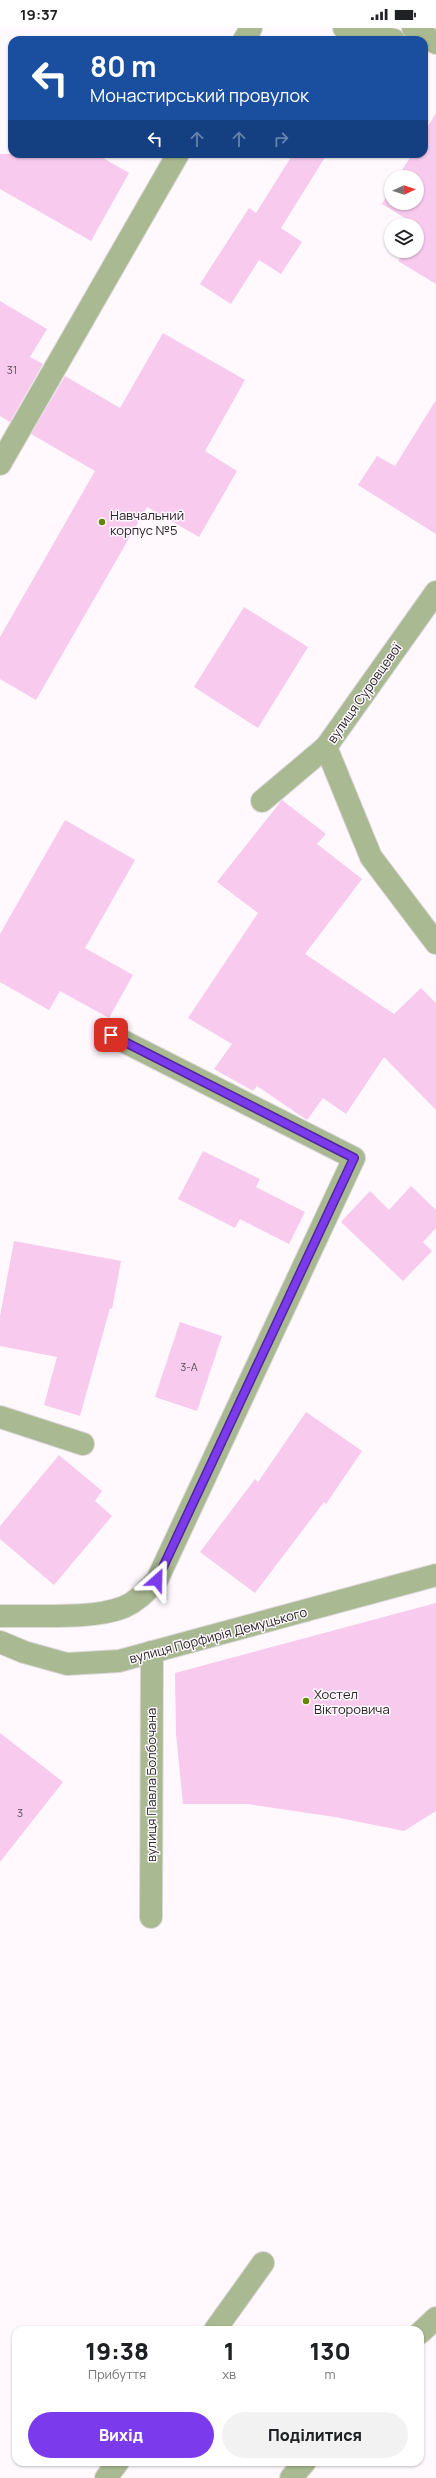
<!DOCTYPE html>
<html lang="uk">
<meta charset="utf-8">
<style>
body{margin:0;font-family:Manrope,sans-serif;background:#f2f2f2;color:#202124;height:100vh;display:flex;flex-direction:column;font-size:15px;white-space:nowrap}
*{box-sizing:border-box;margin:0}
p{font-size:13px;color:#757577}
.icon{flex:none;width:22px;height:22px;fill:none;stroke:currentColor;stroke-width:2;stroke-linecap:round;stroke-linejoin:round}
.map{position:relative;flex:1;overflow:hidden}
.panel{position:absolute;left:12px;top:2298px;width:412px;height:140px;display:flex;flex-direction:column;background:#fff;border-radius:12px;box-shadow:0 1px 3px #0004}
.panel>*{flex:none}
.hud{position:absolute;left:8px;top:8px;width:420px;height:122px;border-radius:12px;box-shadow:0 1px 3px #0004;background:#1a4fa0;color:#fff;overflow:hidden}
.needle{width:26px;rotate:87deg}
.tools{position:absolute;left:384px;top:142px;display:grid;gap:8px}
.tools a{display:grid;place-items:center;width:40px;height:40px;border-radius:50%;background:#fff;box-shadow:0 1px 3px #0004;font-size:20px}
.pin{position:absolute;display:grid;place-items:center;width:34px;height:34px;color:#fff;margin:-17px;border-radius:8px;box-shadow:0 2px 6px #0006}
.me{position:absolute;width:44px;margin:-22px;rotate:25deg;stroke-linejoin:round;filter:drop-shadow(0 0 3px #0008)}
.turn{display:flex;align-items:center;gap:14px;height:84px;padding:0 16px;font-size:18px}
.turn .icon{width:52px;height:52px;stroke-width:2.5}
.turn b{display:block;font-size:28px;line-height:34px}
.lanes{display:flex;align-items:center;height:38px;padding:0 16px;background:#0003;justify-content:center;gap:20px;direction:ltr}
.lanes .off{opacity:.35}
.eta{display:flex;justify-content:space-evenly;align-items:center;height:68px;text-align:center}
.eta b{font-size:24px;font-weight:800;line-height:28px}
.action{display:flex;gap:8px;margin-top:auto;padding:8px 16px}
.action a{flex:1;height:46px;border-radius:24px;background:#7c3aed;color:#fff;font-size:16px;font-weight:800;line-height:46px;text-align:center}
.action a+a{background:#f2f2f2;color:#202124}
.status{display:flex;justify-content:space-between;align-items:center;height:28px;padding:0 20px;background:#fff;direction:ltr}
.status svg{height:11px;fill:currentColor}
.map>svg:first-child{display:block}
.building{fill:#f7caee}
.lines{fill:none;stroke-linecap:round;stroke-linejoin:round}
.minor-casing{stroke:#dcd7db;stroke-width:24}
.minor{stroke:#a9b991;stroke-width:22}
.route-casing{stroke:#51269a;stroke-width:10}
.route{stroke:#7c3aed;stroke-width:7}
.poi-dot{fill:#658601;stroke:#fff9fe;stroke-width:1.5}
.labels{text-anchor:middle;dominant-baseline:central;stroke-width:3;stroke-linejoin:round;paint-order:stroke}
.number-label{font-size:11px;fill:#5a4e58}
.poi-label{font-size:13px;fill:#262426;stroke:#fff9fe;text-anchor:start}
.street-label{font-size:13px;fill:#262426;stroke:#fff9fe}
</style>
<div class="status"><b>19:37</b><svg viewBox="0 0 49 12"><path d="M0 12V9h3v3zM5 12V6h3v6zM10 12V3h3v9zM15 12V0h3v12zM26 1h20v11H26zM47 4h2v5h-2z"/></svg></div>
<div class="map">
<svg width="436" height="2450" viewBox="0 0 436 2450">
<rect width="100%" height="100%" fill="#fff9fe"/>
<g class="building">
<path d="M 436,85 L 436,256 L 398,233 L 404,223 L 417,223 L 418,198 L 382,176 L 391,161 L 391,175 L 417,175 L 417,149 L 398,149 L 412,126 L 424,126 L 424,105 Z"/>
<path d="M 0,126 L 96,126 L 129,145 L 91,213 L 0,161 Z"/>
<path d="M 293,126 L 327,126 L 281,200 L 302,214 L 281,246 L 259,232 L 231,276 L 200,256 L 249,180 L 256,185 Z"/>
<path d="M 0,273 L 47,301 L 30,329 L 43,336 L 10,394 L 0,388 Z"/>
<path d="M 163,305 L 245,352 L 205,423 L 237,443 L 199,509 L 147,479 L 36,672 L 0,651 L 0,609 L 95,443 L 31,406 L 65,348 L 120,380 Z"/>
<path d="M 436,372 L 436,506 L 358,457 L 377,428 L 395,438 Z"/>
<path d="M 244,579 L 308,619 L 258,700 L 194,659 Z"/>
<path d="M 282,772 L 326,806 L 317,816 L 362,851 L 305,926 L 394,986 L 421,960 L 436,975 L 436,1082 L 384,1029 L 346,1086 L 323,1070 L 307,1092 L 257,1058 L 253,1063 L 214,1041 L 232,1016 L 188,990 L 258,885 L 217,854 Z"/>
<path d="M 65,792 L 135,832 L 85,920 L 133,947 L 109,990 L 60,963 L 49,982 L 0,954 L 0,906 Z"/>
<path d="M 203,1123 L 260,1151 L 256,1159 L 305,1184 L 289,1216 L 240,1191 L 235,1200 L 178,1171 Z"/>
<path d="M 411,1158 L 436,1182 L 436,1200 L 423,1214 L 432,1223 L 403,1253 L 341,1194 L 370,1163 L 389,1182 Z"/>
<path d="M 14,1213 L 121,1233 L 112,1281 L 110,1280 L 80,1388 L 44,1377 L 57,1329 L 0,1318 L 0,1288 Z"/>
<path d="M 180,1294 L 222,1308 L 197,1383 L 155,1369 Z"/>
<path d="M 306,1384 L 362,1423 L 326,1476 L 324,1474 L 255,1565 L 200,1524 L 255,1451 L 258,1454 Z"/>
<path d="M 59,1427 L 102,1463 L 95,1473 L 112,1488 L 54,1557 L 0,1511 L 0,1498 Z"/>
<path d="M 436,1575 L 436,1783 L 404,1803 L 335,1789 L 248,1776 L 183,1776 L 176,1706 L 175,1645 Z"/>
<path d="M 0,1705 L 63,1754 L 0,1834 Z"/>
</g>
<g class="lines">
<defs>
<g id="minor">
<path d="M 344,0 L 394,12"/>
<path d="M 413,0 L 436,15"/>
<path d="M 244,12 L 251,0"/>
<path d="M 0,436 L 178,126"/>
<path d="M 436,564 L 326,719 L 371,829 L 436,915"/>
<path d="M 262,773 L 326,719"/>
<path d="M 0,1389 L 83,1416"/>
<path d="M 0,1588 C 36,1587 92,1592 124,1579 C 138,1573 147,1562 157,1552 L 354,1130 L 111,1007"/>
<path d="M 0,1614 L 24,1624 L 67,1636 L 119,1633 L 436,1547"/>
<path d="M 151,1889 L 152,1624"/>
<path d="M 215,2302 L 263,2235"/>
<path d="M 420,2305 L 436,2290"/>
<path d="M 106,2450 L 118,2434"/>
<path d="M 291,2450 L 305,2434"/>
</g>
</defs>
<use href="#minor" class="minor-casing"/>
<use href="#minor" class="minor"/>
</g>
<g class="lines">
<defs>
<path id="route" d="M 111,1007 L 354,1130 L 157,1552"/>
</defs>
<use href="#route" class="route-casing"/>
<use href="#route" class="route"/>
</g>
<g class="poi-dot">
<circle cx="102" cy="494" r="4"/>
<circle cx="306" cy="1673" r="4"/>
</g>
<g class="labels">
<g class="number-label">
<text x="12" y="341">31</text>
<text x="189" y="1338">3-А</text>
<text x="20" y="1784">3</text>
</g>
<g class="poi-label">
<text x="110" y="487">Навчальний<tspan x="110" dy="15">корпус №5</tspan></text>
<text x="314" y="1666">Хостел<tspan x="314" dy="15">Вікторовича</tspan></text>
</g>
<g class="street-label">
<text transform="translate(364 665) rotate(-55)">вулиця Суровцевої</text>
<text transform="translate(218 1607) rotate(-15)">вулиця Порфирія Демуцького</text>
<text transform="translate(151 1757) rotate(-90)">вулиця Павла Болбочана</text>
</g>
</g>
</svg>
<div class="tools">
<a><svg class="needle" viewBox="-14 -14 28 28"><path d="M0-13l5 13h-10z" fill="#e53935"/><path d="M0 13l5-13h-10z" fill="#757577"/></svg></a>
<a><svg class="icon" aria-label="layers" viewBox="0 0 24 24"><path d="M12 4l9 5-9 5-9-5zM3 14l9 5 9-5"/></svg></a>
</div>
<div class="pin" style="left:111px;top:1007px;background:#d93025"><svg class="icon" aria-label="arrive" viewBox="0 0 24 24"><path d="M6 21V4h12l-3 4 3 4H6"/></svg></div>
<svg class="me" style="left:157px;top:1552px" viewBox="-20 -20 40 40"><path d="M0-17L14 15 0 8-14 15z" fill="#7c3aed" stroke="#fff" stroke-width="4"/></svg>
<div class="hud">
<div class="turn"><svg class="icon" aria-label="left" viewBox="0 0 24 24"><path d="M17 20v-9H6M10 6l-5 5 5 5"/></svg><div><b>80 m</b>Монастирський провулок</div></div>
<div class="lanes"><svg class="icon" aria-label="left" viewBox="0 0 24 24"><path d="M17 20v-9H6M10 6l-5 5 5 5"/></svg><svg class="icon off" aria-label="ahead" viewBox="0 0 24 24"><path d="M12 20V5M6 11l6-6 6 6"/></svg><svg class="icon off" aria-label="ahead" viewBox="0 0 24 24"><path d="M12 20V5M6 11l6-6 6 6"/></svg><svg class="icon off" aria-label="right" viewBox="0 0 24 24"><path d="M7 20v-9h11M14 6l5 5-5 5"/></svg></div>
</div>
<section class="panel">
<div class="eta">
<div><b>19:38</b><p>Прибуття</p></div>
<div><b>1</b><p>хв</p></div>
<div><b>130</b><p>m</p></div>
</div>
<div class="action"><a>Вихід</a><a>Поділитися</a></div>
</section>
</div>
